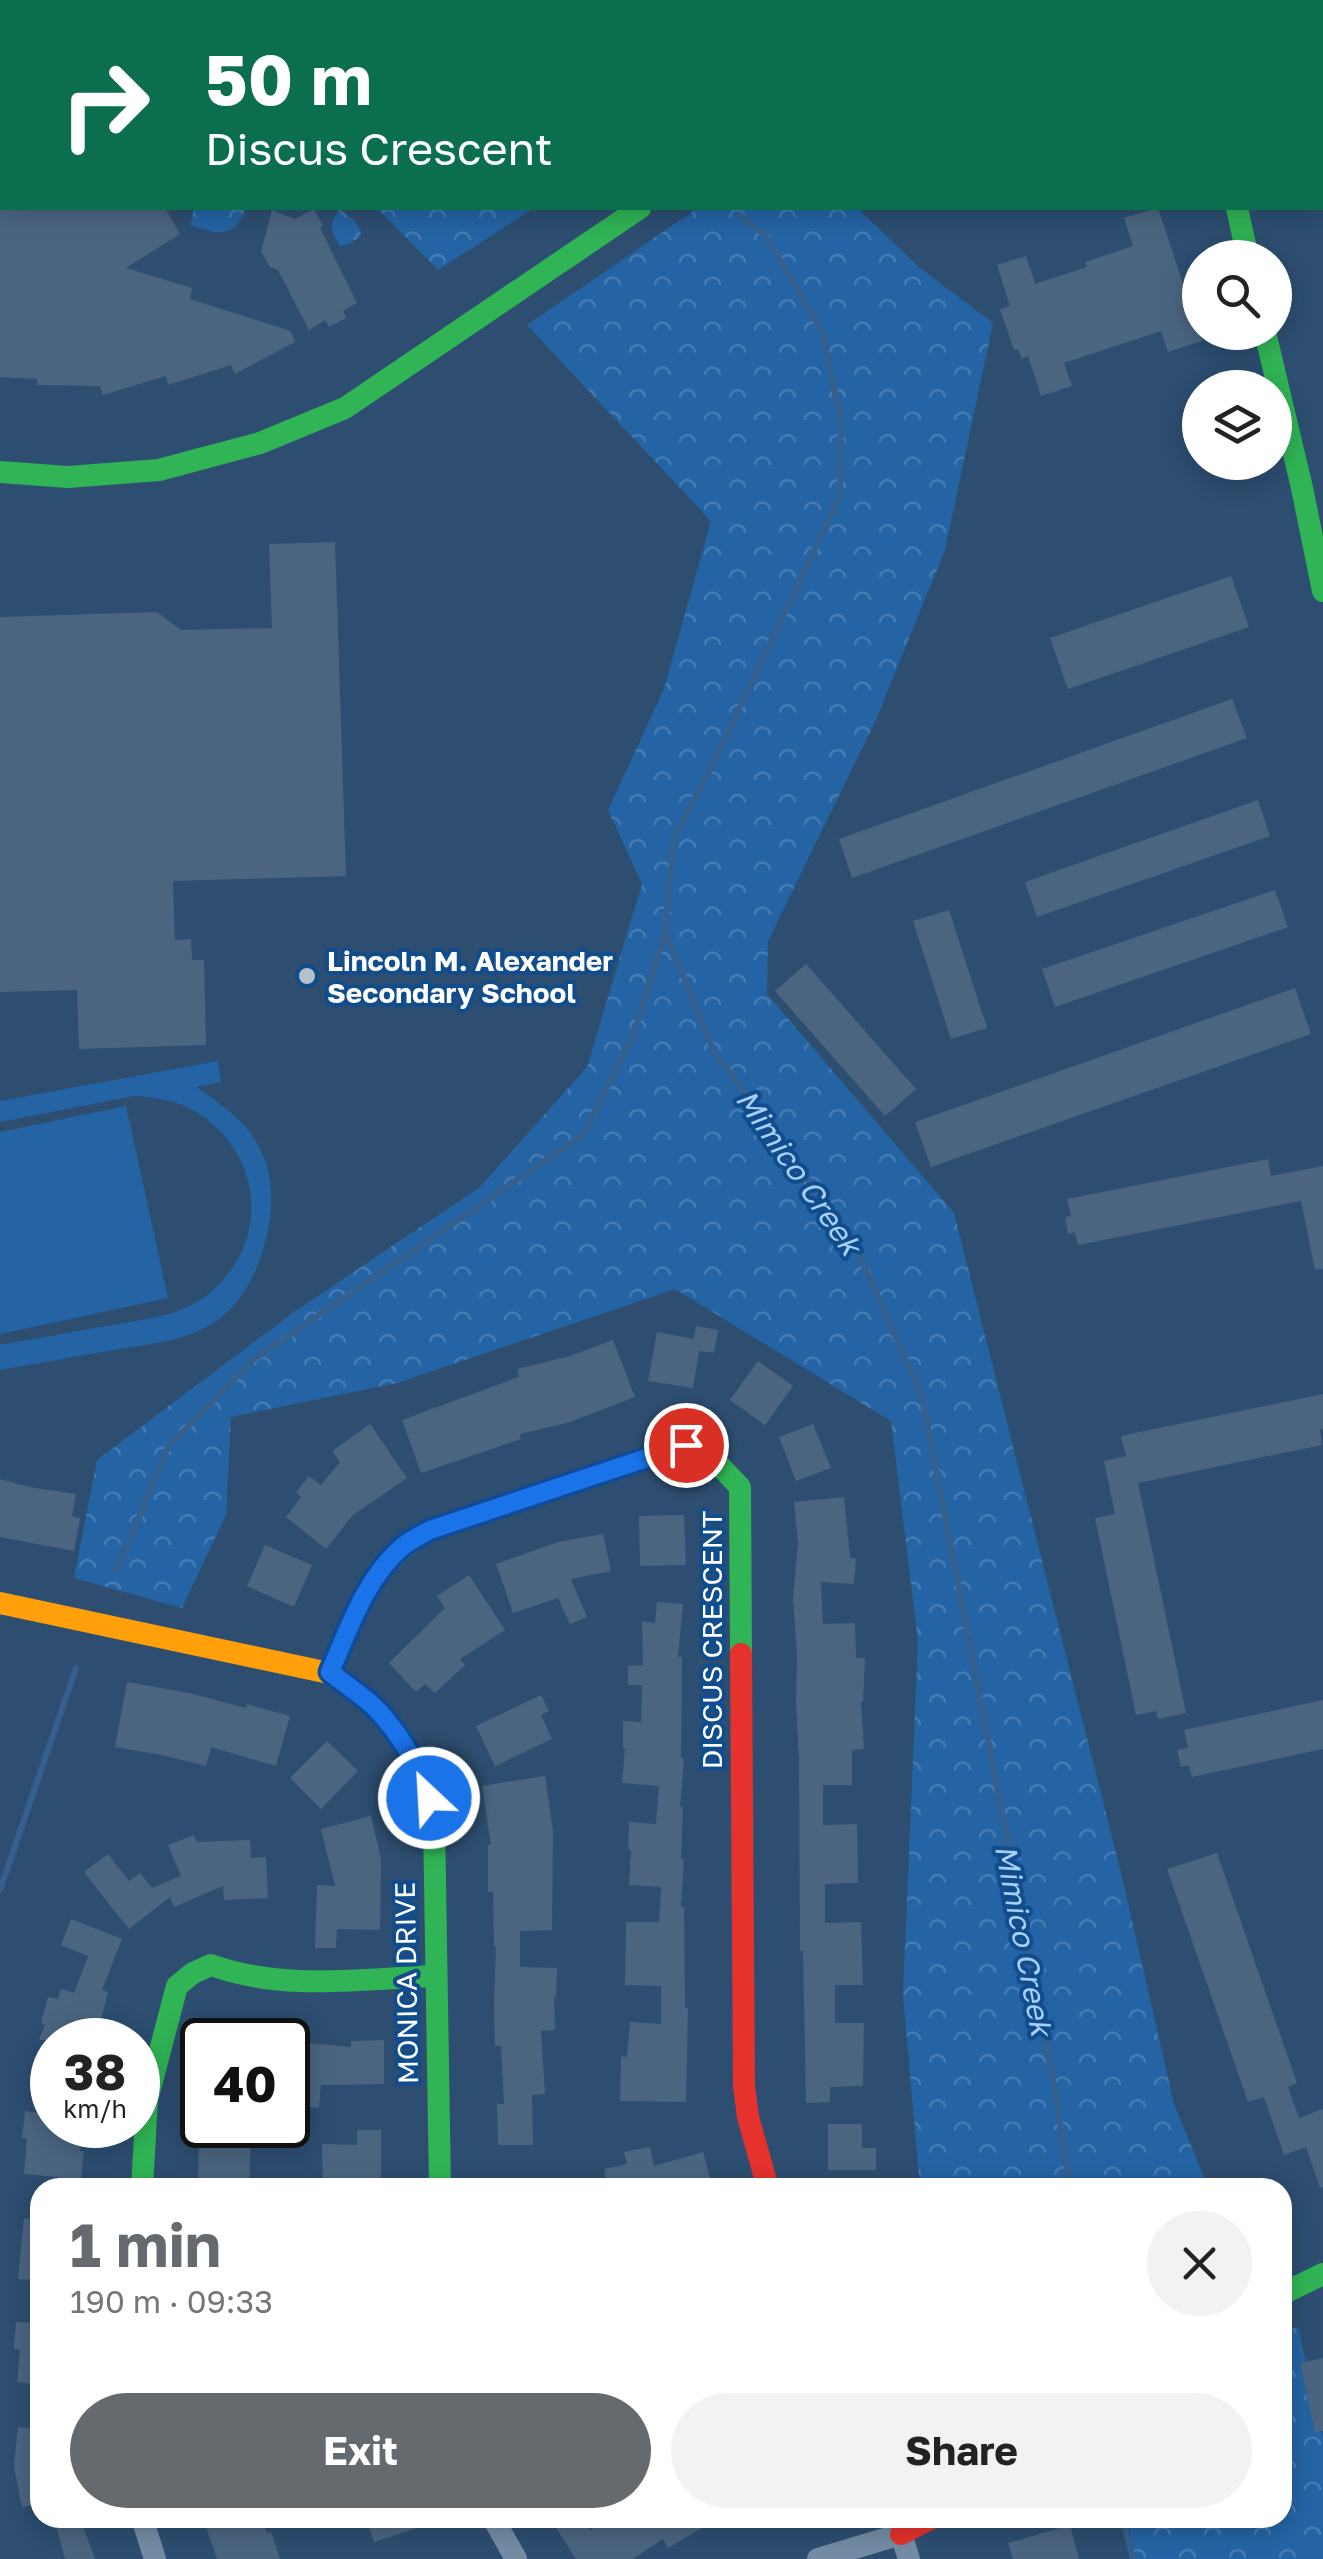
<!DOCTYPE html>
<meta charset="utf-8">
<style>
body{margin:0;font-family:"Golos Text",sans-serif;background:#f2f2f2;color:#222;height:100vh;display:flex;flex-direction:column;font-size:38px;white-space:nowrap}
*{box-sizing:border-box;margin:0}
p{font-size:32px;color:#767676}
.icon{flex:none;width:55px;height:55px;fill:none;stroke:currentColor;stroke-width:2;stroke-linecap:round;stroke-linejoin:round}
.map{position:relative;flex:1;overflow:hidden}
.side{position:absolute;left:30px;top:2178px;width:1262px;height:350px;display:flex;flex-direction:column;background:#fff;border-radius:30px;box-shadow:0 5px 25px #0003}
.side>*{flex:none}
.banner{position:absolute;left:0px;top:0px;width:1325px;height:210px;box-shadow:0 5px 25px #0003;background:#0b6e4f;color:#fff;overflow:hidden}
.buttons{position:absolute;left:1182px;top:240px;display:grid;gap:20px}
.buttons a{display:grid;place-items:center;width:110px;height:110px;border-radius:50%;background:#fff;box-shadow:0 5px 25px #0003;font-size:50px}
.speed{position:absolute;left:30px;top:2018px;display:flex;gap:20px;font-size:50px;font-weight:700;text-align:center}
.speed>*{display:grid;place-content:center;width:130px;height:130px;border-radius:50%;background:#fff;box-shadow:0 5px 25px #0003;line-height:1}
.speed small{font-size:25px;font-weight:400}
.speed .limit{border:5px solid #111;border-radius:15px;background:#fff;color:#111}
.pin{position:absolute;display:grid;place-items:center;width:85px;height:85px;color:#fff;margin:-42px;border:5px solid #fff;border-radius:50%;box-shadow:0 2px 10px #0007}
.me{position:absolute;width:110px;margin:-55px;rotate:335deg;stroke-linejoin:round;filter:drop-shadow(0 0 8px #0008)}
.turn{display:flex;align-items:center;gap:35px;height:210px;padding:0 40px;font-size:45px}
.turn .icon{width:130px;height:130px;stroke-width:2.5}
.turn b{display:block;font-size:70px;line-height:85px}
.round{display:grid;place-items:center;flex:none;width:105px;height:105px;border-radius:52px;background:#f2f2f2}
.head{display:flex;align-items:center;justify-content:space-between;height:170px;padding:0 40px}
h1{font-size:60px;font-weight:700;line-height:75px;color:#656a6f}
.cta{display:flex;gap:20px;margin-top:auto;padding:20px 40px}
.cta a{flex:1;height:115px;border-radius:60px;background:#656a6f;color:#fff;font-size:40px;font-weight:700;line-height:115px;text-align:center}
.cta a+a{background:#f2f2f2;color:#222}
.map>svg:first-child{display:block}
.park{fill:url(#park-crowns)}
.garden{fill:#2464a4}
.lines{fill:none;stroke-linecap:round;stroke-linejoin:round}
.stream{stroke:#35608e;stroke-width:6}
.building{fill:#4b6581}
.street{stroke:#748da5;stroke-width:22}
.fast{stroke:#30b455;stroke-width:22}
.slow{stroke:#ff9f0a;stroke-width:22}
.jam{stroke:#e5322d;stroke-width:22}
.route-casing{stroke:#114b97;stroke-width:25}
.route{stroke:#1a73e8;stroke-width:18}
.poi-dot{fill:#b6c1cd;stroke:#114d8d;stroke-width:4}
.labels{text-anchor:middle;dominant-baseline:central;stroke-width:8;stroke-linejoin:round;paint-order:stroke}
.poi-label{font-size:28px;font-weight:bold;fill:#fff;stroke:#114d8d;text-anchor:start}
.street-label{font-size:28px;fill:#fff;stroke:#114d8d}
.water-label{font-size:30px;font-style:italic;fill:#a6cff9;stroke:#114d8d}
</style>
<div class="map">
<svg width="1323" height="2559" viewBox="0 0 1323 2559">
<defs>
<pattern id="park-crowns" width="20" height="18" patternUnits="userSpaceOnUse" patternTransform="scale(2.5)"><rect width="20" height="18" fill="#2464a4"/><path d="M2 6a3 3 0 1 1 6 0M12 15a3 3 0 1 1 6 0" fill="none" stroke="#457bb2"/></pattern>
</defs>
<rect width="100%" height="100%" fill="#2d4e71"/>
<g class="park">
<path d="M 148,0 L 651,0 L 652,2 L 150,2 Z"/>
<path d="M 194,208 L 246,208 C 234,240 217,234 190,225 Z"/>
<path d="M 377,208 L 534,208 L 438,270 Z"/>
<path d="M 698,208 L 857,208 L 920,268 L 993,323 L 945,550 L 874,724 L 768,941 L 767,994 L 954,1213 L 1122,1877 L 1174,2104 L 1208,2187 L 920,2187 L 903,1995 L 918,1641 L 891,1421 L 675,1289 L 397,1383 L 231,1417 L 226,1515 L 182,1608 L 74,1578 L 97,1460 L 294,1312 L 480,1187 L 587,1067 L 642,884 L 608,810 L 664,689 L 711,521 L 527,325 Z"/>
<path d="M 340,210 L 354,220 L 361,231 L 360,237 L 347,245 L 340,246 C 331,230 327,225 340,210 Z"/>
<path d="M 1298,2327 L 1323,2437 L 1323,2559 L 1134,2559 L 1128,2518 L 1282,2518 L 1283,2331 Z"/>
</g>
<g class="garden">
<path d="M 218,1061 L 221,1082 L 196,1087 C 213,1099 230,1110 244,1125 C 279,1164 276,1216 259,1262 C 249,1287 233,1313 208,1326 C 179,1342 145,1345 113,1350 C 75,1357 38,1363 0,1370 L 0,1345 C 35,1339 70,1332 106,1326 C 139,1320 180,1317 207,1295 C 272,1244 264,1151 193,1110 C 176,1100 153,1097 134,1096 L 0,1122 L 0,1101 Z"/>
<path d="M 126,1106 L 168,1298 L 0,1334 L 0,1132 Z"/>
</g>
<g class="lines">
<g class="stream">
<path d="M 431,0 L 436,2"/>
<path d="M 740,215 L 765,235 L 822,331 L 841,419 L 840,496 L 713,764 L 674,837 L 665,931 L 714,1052 L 852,1239 L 922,1396 L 1052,2073 L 1070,2188"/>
<path d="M 117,1570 L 168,1447 L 253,1360 L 583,1135 L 634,1034 L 665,933"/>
<path d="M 0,1890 L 76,1668"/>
<path d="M 1123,2518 L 1133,2559"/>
</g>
</g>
<g class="building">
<path d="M 0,208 L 165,208 L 180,234 L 126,268 L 192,288 L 190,299 L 291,331 L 295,342 L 235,374 L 231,365 L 168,385 L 166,376 L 103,395 L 100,386 L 37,385 L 37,379 L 0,377 Z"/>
<path d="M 1158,208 L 1202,341 L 1168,352 L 1161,331 L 1064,363 L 1072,386 L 1041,396 L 1028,356 L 1022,359 L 1018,349 L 1014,350 L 1000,309 L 1010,306 L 997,265 L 1026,256 L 1035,284 L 1087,267 L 1085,262 L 1133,246 L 1124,218 Z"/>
<path d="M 314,209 L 323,226 L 320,228 L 357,303 L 343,311 L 346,318 L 329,327 L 325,320 L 309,330 L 278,270 L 270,267 L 261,252 L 272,210 L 295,219 Z"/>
<path d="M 335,542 L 346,876 L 173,881 L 175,940 L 191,939 L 192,960 L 204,960 L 206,1045 L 79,1049 L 77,990 L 0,992 L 0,617 L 157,612 L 181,630 L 272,628 L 269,544 Z"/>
<path d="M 1231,576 L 1249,627 L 1068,689 L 1050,638 Z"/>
<path d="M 1232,699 L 1247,738 L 852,878 L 839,839 Z"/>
<path d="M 1258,800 L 1270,836 L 1037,917 L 1025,882 Z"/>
<path d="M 1275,890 L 1288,927 L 1055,1007 L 1042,969 Z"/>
<path d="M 949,910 L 987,1028 L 951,1039 L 913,921 Z"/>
<path d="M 806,964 L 916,1089 L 885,1116 L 775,991 Z"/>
<path d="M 1295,988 L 1311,1034 L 931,1167 L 915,1122 Z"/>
<path d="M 1268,1159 L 1271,1176 L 1323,1166 L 1323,1269 L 1315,1270 L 1301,1201 L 1078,1245 L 1075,1232 L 1068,1234 L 1065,1217 L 1071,1216 L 1067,1199 Z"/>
<path d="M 696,1326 L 718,1330 L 714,1353 L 699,1351 L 693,1388 L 648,1381 L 657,1332 L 694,1339 Z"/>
<path d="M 613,1340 L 635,1397 L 570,1422 L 520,1434 L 521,1439 L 421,1473 L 402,1420 L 519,1377 L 517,1369 L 570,1356 Z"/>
<path d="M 758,1361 L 793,1386 L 765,1425 L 730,1400 Z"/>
<path d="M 1323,1394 L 1323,1429 L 1320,1430 L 1322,1445 L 1138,1483 L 1186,1713 L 1158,1719 L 1156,1711 L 1136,1715 L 1095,1518 L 1115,1514 L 1104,1461 L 1126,1456 L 1121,1436 Z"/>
<path d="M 370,1424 L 407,1478 L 353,1515 L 326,1549 L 286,1517 L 301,1497 L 296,1493 L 309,1476 L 321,1485 L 340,1462 L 332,1451 Z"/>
<path d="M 813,1424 L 831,1468 L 796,1481 L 779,1437 Z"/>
<path d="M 0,1479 L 29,1487 L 76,1494 L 72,1516 L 80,1518 L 74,1551 L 0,1537 Z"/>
<path d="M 844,1497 L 850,1558 L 856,1559 L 854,1584 L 821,1582 L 823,1624 L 855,1623 L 856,1658 L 865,1658 L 863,1702 L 861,1702 L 864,1749 L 852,1750 L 852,1785 L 823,1785 L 823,1825 L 857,1824 L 858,1883 L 825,1884 L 825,1923 L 861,1922 L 863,1985 L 835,1985 L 835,2023 L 864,2023 L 863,2086 L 830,2087 L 830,2102 L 806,2103 L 803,1951 L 800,1951 L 799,1759 L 796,1703 L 797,1654 L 793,1598 L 798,1542 L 794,1502 Z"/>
<path d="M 684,1515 L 686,1565 L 640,1566 L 639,1516 Z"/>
<path d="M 603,1534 L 611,1571 L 571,1579 L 587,1617 L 570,1624 L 558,1598 L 513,1613 L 496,1564 L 558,1542 Z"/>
<path d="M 265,1545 L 312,1565 L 294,1607 L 247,1586 Z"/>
<path d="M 469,1575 L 505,1630 L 460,1659 L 465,1665 L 435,1693 L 425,1684 L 416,1692 L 389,1663 L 445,1608 L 437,1596 Z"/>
<path d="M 657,1602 L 683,1604 L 678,1657 L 682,1657 L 681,1758 L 684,1759 L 680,1807 L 683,1807 L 681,1859 L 684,1859 L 681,1907 L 684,1907 L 685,2008 L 688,2008 L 686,2102 L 620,2101 L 621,2056 L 627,2057 L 630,2022 L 661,2024 L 661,1986 L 625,1985 L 626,1922 L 659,1922 L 661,1887 L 629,1885 L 631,1850 L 628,1849 L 629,1822 L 656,1824 L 659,1786 L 622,1783 L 625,1748 L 623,1748 L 623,1721 L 641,1722 L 642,1685 L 628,1685 L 628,1666 L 643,1665 L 642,1621 L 655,1623 Z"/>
<path d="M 127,1682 L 189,1693 L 246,1708 L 247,1704 L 290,1716 L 276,1766 L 211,1747 L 206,1766 L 162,1755 L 115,1747 Z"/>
<path d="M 541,1695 L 549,1711 L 541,1715 L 552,1739 L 495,1766 L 476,1726 Z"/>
<path d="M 1323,1700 L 1323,1749 L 1192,1777 L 1189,1765 L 1181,1767 L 1177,1750 L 1188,1748 L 1184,1730 Z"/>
<path d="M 327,1741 L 358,1771 L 321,1809 L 290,1778 Z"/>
<path d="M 545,1776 L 553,1831 L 552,1930 L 520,1931 L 520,1967 L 557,1968 L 556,1997 L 554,1997 L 555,2030 L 541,2031 L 545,2094 L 532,2095 L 533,2145 L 498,2145 L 497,2104 L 504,2104 L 501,2046 L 495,2046 L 494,2004 L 496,1946 L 494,1946 L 493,1892 L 488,1892 L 488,1845 L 491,1845 L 482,1786 Z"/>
<path d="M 371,1816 L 381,1859 L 380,1930 L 337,1929 L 336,1948 L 315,1948 L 317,1885 L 335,1886 L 321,1829 Z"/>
<path d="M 194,1835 L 197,1842 L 250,1840 L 251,1858 L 266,1857 L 268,1898 L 224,1900 L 223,1886 L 174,1907 L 170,1897 L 129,1929 L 84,1872 L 108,1854 L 129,1881 L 140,1873 L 152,1888 L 181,1876 L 168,1845 Z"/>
<path d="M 1217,1853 L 1297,2083 L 1288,2087 L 1299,2118 L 1323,2109 L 1323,2187 L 1320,2188 L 1306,2147 L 1284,2155 L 1264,2097 L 1248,2102 L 1167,1869 Z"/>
<path d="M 71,1919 L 122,1939 L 102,1990 L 108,1992 L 96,2040 L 39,2040 L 45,2024 L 41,2023 L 48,1997 L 58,1999 L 61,1989 L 74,1993 L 88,1956 L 61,1945 Z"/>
<path d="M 384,2040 L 384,2084 L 321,2085 L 319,2108 L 293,2105 L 296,2067 L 288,2066 L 288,2041 L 351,2047 L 351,2041 Z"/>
<path d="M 25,2111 L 52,2114 L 52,2125 L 82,2125 L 80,2151 L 84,2151 L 80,2188 L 57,2188 L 58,2177 L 24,2174 L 27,2138 L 22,2138 Z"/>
<path d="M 828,2124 L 862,2124 L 862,2148 L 876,2148 L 876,2170 L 828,2170 Z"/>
<path d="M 357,2130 L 381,2130 L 381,2188 L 323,2188 L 322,2144 L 357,2145 Z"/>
<path d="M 199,2134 L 251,2136 L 249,2188 L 198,2188 Z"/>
<path d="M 650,2147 L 654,2166 L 703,2152 L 713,2188 L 608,2188 L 604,2169 L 627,2164 L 624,2152 Z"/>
<path d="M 24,2218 L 40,2220 L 40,2281 L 18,2279 Z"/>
<path d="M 16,2322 L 40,2323 L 40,2385 L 17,2382 L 20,2349 L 14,2349 Z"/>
<path d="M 1323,2358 L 1323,2431 L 1315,2432 L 1300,2363 Z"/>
<path d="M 18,2427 L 40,2429 L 40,2504 L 22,2507 L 14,2467 Z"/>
<path d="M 54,2518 L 80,2518 L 95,2559 L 65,2559 Z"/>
<path d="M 203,2518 L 262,2518 L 267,2533 L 271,2532 L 280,2559 L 217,2559 Z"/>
<path d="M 366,2518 L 438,2518 L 439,2521 L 374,2542 Z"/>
<path d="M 550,2518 L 582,2518 L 590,2530 L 608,2518 L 719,2518 L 668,2548 L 663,2539 L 633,2559 L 576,2559 Z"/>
<path d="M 1070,2525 L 1079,2559 L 1013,2559 L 1008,2543 Z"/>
</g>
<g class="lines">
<g class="street">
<path d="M 142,2518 L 155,2559"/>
<path d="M 493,2518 L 516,2559"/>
<path d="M 818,2559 L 901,2534 L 909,2559"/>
</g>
<g class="fast">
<path d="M 1195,0 L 1196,2"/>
<path d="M 995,2 L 1005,0"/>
<path d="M 1237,208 L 1248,258"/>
<path d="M 1265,332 L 1302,488 L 1323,591"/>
<path d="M 0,472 L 68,477 L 159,470 L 260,443 L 345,408 L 640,208"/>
<path d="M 329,1673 C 354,1616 372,1561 430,1530 L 686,1445 L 716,1462 L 740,1487 L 741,1654"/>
<path d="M 344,1684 L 372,1704 L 398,1737 L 423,1776 L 434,1819 L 440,2188"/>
<path d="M 142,2188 L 147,2100 L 177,1986 L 193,1973 L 211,1965 C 283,1991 360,1979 435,1976"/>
<path d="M 1282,2294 L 1323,2274"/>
</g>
<path class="slow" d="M 0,1603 L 329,1673 L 344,1684"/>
<g class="jam">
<path d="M 741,1654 L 744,2086 L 748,2117 L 768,2188"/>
<path d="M 901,2534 L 932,2518"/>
</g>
</g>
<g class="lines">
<defs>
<path id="route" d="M 429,1798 C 420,1766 394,1724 369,1702 C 356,1691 342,1682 330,1672 C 349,1629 365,1579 402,1547 C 410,1540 421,1535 430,1530 L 686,1445"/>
</defs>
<use href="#route" class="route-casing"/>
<use href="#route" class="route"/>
</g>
<circle class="poi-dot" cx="307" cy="976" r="10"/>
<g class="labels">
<g class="poi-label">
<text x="327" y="960">Lincoln M. Alexander<tspan x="327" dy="32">Secondary School</tspan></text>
</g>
<g class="street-label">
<text transform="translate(711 1640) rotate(-90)">DISCUS CRESCENT</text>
<text transform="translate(406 1983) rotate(-91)">MONICA DRIVE</text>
</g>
<g class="water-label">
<text transform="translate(799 1172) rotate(55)">Mimico Creek</text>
<text transform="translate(1024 1940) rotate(79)">Mimico Creek</text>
</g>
</g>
</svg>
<div class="buttons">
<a><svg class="icon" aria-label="search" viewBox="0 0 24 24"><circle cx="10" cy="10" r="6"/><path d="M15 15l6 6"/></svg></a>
<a><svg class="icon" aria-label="layers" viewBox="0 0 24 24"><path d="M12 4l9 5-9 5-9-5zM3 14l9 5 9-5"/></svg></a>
</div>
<div class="speed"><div>38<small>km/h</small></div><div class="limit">40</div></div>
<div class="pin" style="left:686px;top:1445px;background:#d93025"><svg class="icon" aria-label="arrive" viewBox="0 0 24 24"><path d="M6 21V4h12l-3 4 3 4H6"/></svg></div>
<svg class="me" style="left:429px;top:1798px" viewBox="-20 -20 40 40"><circle r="17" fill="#1a73e8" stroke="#fff" stroke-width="3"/><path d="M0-11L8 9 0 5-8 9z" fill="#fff"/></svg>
<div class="banner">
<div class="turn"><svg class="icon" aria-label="right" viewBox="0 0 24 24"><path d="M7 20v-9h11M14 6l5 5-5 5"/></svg><div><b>50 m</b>Discus Crescent</div></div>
</div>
<section class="side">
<div class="head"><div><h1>1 min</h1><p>190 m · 09:33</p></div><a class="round"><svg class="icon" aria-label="close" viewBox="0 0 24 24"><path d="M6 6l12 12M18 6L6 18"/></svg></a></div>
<div class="cta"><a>Exit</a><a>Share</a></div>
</section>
</div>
